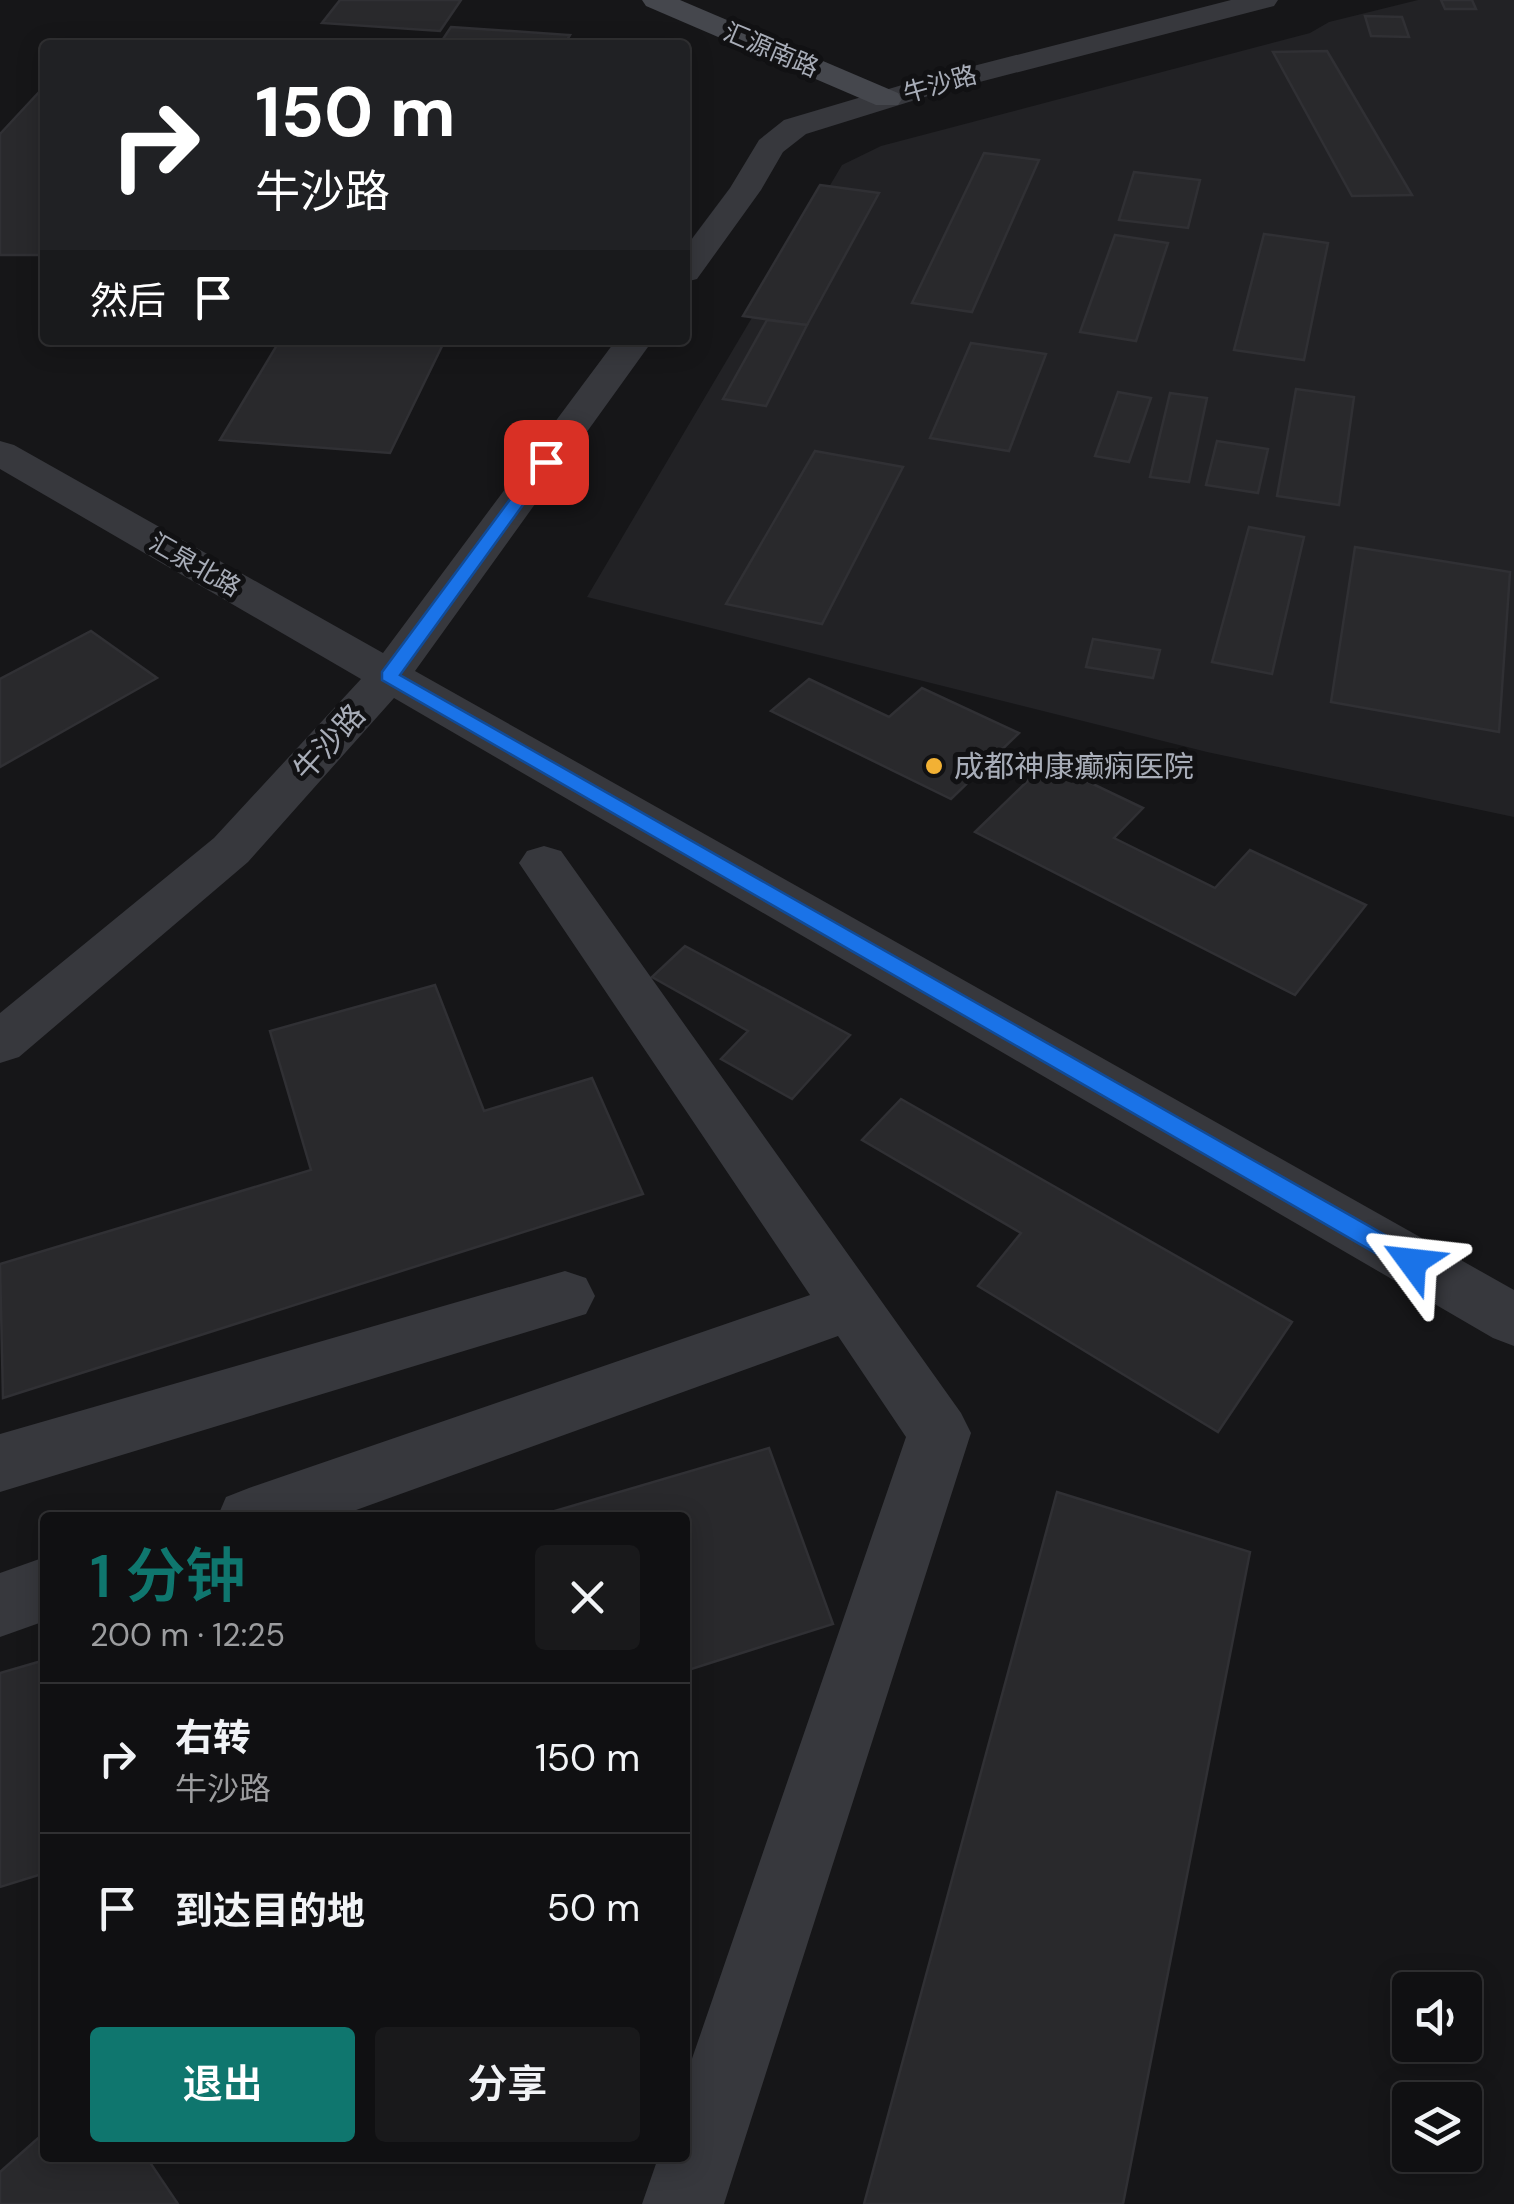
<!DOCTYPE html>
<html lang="zh">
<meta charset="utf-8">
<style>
body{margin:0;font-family:"DM Sans","Noto Sans SC",sans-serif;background:#19191b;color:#f1f3f6;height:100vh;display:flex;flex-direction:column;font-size:38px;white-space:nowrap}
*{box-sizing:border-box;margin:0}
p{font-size:32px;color:#9c9d9f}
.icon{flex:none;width:55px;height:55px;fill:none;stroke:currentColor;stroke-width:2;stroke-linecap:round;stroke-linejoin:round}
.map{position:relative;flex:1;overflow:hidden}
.details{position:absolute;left:40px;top:1512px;width:650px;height:650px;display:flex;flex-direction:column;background:#101012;border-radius:10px;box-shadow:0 5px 25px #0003,0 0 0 2px #303032}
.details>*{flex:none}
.top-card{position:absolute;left:40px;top:40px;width:650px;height:305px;border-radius:10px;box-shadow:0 5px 25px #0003,0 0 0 2px #303032;background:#202124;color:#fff;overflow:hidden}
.buttons{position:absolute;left:1392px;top:1972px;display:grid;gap:20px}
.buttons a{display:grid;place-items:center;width:90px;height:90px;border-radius:10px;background:#101012;box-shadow:0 5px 25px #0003,0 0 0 2px #303032;font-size:50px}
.pin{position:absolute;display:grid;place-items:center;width:85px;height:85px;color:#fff;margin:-42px;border-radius:20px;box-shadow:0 5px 15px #0006}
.me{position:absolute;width:110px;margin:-55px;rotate:300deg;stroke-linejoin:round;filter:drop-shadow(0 0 8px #0008)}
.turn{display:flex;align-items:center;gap:35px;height:210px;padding:0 50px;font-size:45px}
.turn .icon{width:130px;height:130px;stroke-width:2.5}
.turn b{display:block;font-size:70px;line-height:85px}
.then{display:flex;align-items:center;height:95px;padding:0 50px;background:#0003;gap:20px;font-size:38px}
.round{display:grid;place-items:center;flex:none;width:105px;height:105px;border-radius:10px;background:#19191b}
.overview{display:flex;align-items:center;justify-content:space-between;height:170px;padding:0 50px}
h1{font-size:60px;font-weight:600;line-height:75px;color:#0f766e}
.action{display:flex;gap:20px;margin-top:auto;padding:20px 50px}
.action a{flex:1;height:115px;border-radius:10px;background:#0f766e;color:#fff;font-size:40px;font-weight:600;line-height:115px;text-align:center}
.action a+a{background:#19191b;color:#f1f3f6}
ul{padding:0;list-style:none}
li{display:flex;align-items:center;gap:30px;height:150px;padding:0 50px;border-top:2px solid #303032}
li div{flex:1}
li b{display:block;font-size:38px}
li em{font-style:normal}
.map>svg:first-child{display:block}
.built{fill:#222225}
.building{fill:#29292c;stroke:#303034;stroke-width:2.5}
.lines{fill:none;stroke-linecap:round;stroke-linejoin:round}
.street{fill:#37383d;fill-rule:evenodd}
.secondary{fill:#45474d;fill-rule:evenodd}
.route{fill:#1a73e8;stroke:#114b97;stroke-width:2.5}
.poi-dot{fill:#f2b134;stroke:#111113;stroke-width:4}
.labels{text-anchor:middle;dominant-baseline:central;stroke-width:10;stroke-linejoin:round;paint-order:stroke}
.far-street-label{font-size:25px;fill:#a8adb8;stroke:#111113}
.street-label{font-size:30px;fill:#a8adb8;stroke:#111113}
.poi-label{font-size:30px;fill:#a8adb8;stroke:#111113;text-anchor:start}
</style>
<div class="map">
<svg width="1514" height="2204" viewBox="0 0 1514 2204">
<rect width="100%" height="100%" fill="#161618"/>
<path class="built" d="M 1418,0 L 1514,0 L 1514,817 L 1207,752 L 587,597 L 842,165 L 881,146 L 1310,33 L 1329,22 Z"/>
<g class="building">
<path d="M 340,0 L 461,0 L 440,31 L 322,23 Z"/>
<path d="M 1441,0 L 1472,0 L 1476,9 L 1445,9 Z"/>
<path d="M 1365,16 L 1402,17 L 1409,37 L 1371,36 Z"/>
<path d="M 451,27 L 570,35 L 564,45 L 439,45 Z"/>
<path d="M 1327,51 L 1412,195 L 1352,196 L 1273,52 Z"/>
<path d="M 41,90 L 45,90 L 45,255 L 0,255 L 0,134 Z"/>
<path d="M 984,153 L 1039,160 L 972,312 L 912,303 Z"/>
<path d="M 1134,172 L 1200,180 L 1188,228 L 1119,220 Z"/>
<path d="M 820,185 L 879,193 L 807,325 L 743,316 Z"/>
<path d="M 1264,234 L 1328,243 L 1304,360 L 1234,350 Z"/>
<path d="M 1115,235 L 1168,243 L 1136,341 L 1080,332 Z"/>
<path d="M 767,320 L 807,325 L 766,406 L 723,399 Z"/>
<path d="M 280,340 L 445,340 L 390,453 L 220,440 Z"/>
<path d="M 971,343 L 1046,354 L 1009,451 L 930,438 Z"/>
<path d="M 1296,389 L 1354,397 L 1339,505 L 1277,496 Z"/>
<path d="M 1118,392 L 1151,398 L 1129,462 L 1095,456 Z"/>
<path d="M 1170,393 L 1207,398 L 1189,482 L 1150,477 Z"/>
<path d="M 1217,441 L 1268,449 L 1258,493 L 1206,485 Z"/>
<path d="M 815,451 L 903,467 L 822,624 L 726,604 Z"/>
<path d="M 1249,527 L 1304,537 L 1272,674 L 1212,662 Z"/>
<path d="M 1355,547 L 1510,572 L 1499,732 L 1331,702 Z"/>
<path d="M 91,631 L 157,678 L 0,767 L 0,679 Z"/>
<path d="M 1093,639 L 1160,650 L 1153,678 L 1086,667 Z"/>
<path d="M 809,679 L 889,717 L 922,688 L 1019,733 L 951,799 L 771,711 Z"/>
<path d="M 1047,762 L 1143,808 L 1114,838 L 1215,888 L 1250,850 L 1366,905 L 1295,995 L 975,832 Z"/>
<path d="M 685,946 L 850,1035 L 792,1099 L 721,1059 L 748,1031 L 652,977 Z"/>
<path d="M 435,985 L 484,1111 L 592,1078 L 643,1194 L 3,1398 L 0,1264 L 311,1170 L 270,1031 Z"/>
<path d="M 901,1099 L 1292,1322 L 1218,1432 L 978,1286 L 1021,1233 L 862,1140 Z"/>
<path d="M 769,1448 L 833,1624 L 685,1671 L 685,1518 L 531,1518 Z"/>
<path d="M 1057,1492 L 1250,1552 L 1123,2204 L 864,2204 Z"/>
<path d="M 45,1660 L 45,1873 L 0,1887 L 0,1673 Z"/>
<path d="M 45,2132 L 45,2158 L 147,2158 L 178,2204 L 0,2204 L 0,2172 Z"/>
</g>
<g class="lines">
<g class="street">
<path d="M 1231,0 L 1278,0 L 1274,6 L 941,92 L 806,134 L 783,152 L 761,190 L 697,279 L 685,282 L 685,248 L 730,188 L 759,140 L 784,120 L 919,80 Z"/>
<path d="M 616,340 L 653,340 L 415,671 L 1514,1290 L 1514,1346 L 1493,1338 L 394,698 L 248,862 L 19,1057 L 0,1063 L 0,1013 L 214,838 L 361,679 L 0,469 L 0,441 L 14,445 L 383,653 Z"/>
<path d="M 544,846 L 561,851 L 961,1413 L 971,1433 L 724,2204 L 642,2204 L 658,2158 L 685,2158 L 685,2079 L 906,1437 L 838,1336 L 334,1518 L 217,1518 L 226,1497 L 249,1488 L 810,1295 L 519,863 L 527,851 Z"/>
<path d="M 565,1271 L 586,1278 L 595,1296 L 586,1314 L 0,1492 L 0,1434 Z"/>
<path d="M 45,1557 L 45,1621 L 0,1637 L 0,1573 Z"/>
</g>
<path class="secondary" d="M 642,0 L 680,0 L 898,93 L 902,99 L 898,105 L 876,105 L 646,6 Z"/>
</g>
<path class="route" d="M 540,459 L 554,462 L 400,675 L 1420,1255 L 1424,1262 L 1420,1269 L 1403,1269 L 382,680 L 382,672 Z"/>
<circle class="poi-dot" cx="934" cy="766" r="10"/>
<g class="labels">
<g class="far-street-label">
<text transform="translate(771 50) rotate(23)">汇源南路</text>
<text transform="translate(940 84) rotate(-16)">牛沙路</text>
<text transform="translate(195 565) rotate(30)">汇泉北路</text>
</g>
<g class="street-label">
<text transform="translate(329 742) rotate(-48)">牛沙路</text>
</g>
<g class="poi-label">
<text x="954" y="766">成都神康癫痫医院</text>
</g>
</g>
</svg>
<div class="buttons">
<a><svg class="icon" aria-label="sound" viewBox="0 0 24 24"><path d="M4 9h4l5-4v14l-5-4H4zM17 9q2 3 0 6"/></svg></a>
<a><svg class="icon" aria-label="layers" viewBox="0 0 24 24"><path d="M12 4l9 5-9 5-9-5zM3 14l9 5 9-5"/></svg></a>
</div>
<div class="pin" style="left:546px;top:462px;background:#d93025"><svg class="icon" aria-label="arrive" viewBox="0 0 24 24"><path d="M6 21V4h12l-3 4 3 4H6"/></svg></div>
<svg class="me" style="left:1412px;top:1262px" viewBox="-20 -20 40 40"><path d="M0-17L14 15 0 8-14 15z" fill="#1a73e8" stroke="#fff" stroke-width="4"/></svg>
<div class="top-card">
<div class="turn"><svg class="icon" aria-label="right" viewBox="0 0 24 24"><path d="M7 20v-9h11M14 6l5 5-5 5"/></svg><div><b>150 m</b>牛沙路</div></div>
<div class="then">然后<svg class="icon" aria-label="arrive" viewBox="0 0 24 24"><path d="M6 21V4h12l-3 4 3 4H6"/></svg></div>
</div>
<section class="details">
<div class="overview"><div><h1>1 分钟</h1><p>200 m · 12:25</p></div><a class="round"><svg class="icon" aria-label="close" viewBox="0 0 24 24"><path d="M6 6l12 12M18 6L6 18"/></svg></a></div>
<ul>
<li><svg class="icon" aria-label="right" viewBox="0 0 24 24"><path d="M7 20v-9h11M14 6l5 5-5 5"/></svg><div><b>右转</b><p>牛沙路</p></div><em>150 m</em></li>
<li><svg class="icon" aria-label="arrive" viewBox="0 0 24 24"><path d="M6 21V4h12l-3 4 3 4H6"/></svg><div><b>到达目的地</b></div><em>50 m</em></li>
</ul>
<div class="action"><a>退出</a><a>分享</a></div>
</section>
</div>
